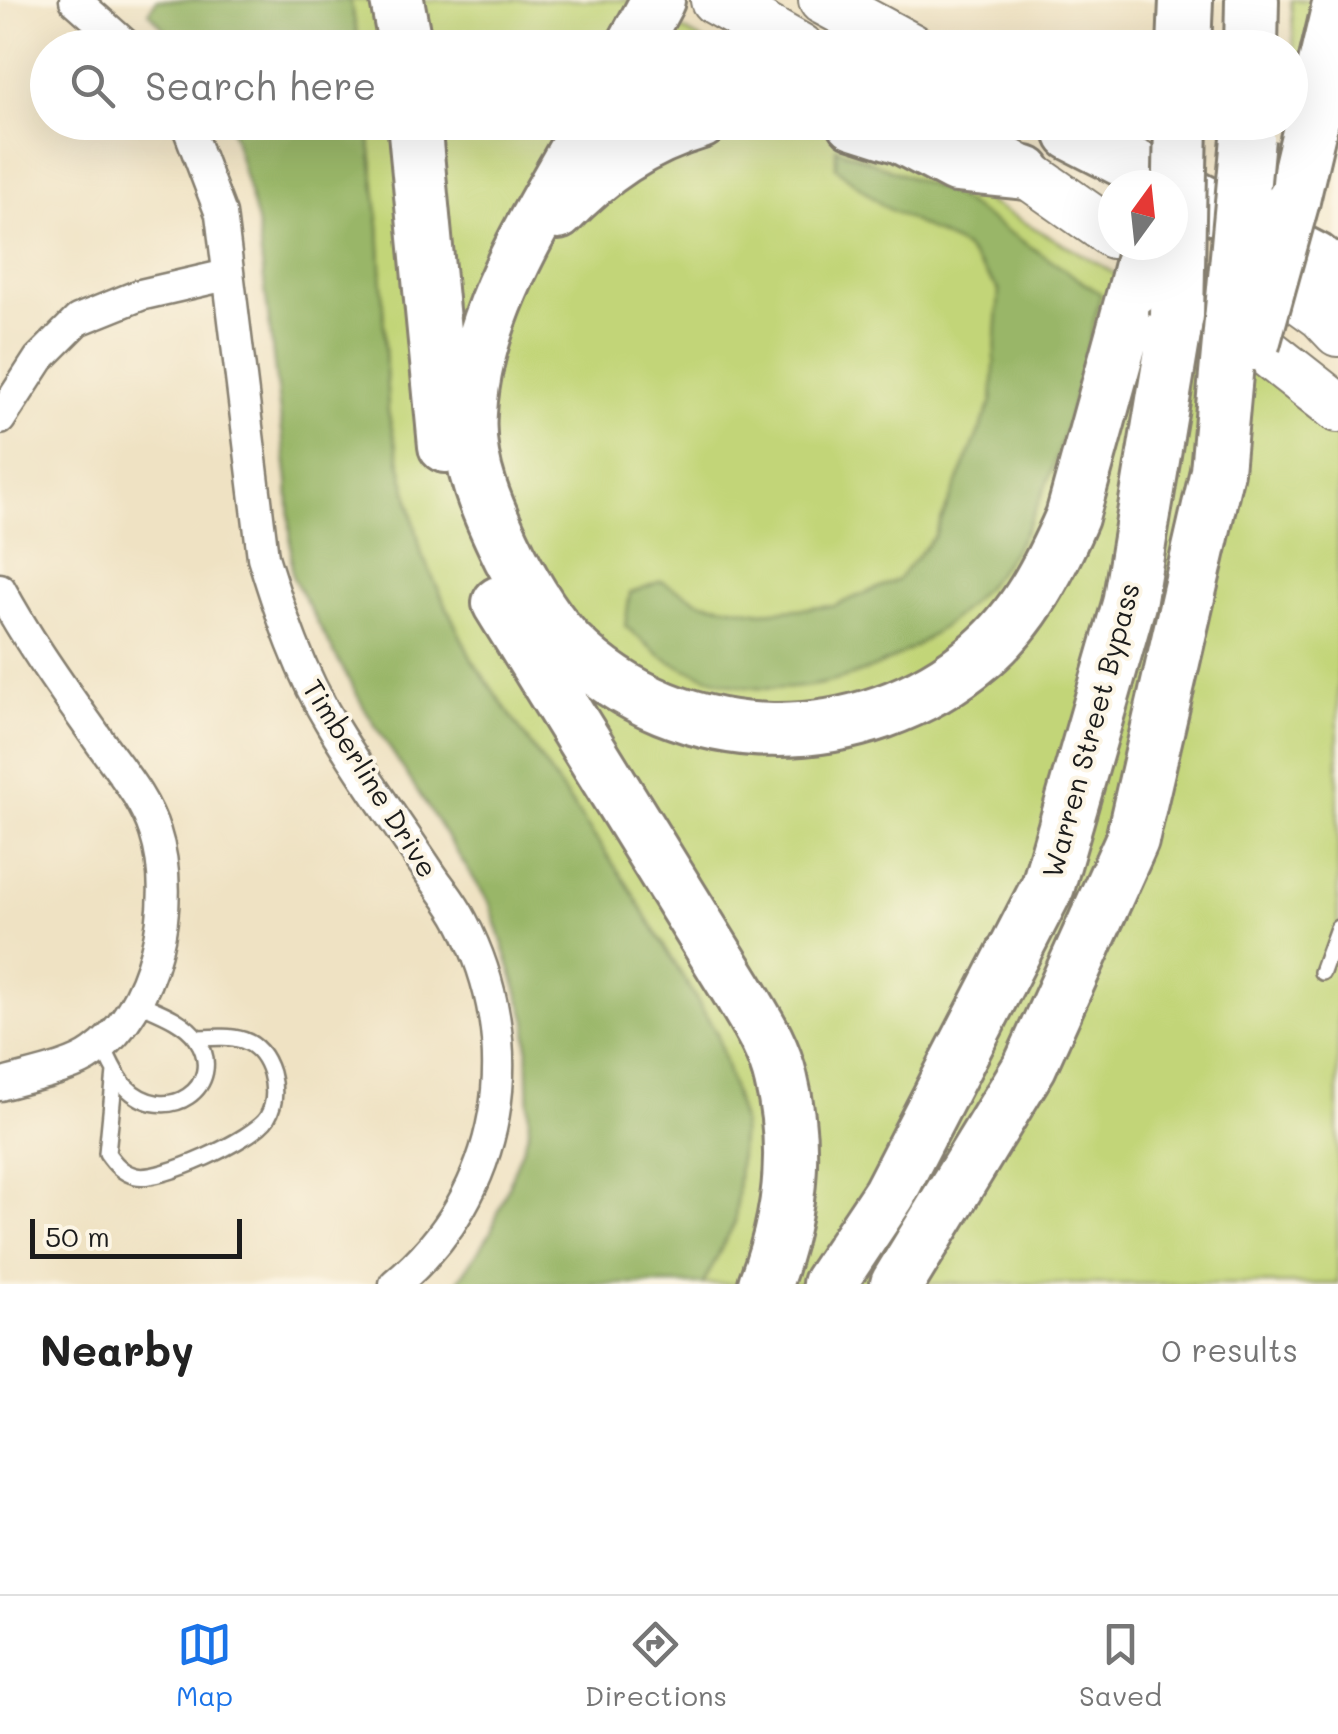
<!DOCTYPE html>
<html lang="en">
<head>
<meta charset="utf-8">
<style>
	:root { --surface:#fff; --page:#f6f6f6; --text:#222; --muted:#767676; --line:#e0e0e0; --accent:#1a73e8 }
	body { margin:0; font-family:Mali,sans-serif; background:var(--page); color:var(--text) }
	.compass { position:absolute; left:1098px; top:170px; width:90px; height:90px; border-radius:50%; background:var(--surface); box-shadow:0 10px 40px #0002; rotate:15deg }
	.scale { position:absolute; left:30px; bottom:25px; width:212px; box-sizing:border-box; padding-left:10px; border:5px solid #1c1c1c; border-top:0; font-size:28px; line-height:35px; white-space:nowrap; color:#1c1c1c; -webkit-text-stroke:8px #fcf5e5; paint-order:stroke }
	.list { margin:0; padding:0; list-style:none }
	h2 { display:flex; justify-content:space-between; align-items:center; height:130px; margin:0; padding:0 40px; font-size:42px }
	h2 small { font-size:32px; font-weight:400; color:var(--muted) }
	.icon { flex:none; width:55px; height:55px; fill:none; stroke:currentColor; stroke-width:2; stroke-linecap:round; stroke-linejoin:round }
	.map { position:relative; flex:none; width:1338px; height:1284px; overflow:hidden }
	.search { position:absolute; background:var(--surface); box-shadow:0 10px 40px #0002; left:30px; right:30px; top:30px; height:110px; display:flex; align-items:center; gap:25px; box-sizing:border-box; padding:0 35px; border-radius:55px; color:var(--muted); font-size:38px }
	.sheet { height:310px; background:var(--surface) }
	nav { display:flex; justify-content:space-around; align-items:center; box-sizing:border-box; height:140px; border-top:2px solid var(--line); background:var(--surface); font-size:28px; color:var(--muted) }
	nav a { display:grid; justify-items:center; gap:5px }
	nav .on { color:var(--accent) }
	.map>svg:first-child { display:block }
</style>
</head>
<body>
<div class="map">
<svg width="1338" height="1284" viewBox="0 0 1338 1284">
	<rect width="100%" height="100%" fill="#fcf5e5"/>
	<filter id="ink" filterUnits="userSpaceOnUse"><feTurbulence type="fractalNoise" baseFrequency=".01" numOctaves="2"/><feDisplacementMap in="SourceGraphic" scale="20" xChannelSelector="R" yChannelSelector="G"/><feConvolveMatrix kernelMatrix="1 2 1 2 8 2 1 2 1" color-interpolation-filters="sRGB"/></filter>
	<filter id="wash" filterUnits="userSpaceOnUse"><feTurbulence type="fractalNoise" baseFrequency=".0048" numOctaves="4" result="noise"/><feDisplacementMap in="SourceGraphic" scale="40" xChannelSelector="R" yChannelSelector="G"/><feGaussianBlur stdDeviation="2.25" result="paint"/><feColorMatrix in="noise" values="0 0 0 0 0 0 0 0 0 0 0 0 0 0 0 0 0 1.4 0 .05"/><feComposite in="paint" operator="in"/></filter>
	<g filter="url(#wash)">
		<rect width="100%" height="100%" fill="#efe2c3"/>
		<path fill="#c2d578" stroke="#6f784a" stroke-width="2.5" d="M350 0H629L714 47H360Z
			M1291 0H1326L1308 64H1295Z
			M368 123H847L1106 268 1303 401 1338 438V1284H703L735 1222 742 1123 717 1034 627 884 472 660 422 555 388 412 379 225Z"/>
		<path fill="#99b668" stroke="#5a6942" stroke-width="2.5" d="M156 0H350L360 47H180L149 12Z
			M230 123H368L379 225 388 412 422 555 472 660 627 884 717 1034 742 1122 735 1222 703 1284H456L490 1234 529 1131 527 1021 490 904 366 711 292 576 288 481 257 222Z
			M836 148 952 194 1101 294C1082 370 1065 449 1031 520 981 622 862 702 746 687 724 684 693 673 673 663 656 655 640 638 625 626L630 593 661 581 701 602 762 612 834 606 897 580 934 537 992 401 999 290 965 248 883 206 836 168Z"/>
	</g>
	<g filter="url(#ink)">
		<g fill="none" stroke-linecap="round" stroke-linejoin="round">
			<g stroke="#867f70" stroke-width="20">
				<path id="lane" d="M1322 972 1338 928
					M102 1045C109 1059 115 1075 125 1086 166 1129 228 1086 197 1039 184 1020 157 1011 137 1002
					M115 1072 107 1153C114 1163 122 1173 136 1176 160 1182 254 1139 267 1118 275 1105 275 1088 271 1073 259 1034 233 1036 197 1038"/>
			</g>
			<g stroke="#867f70" stroke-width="35">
				<path id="street" d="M75 0 129 48
					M186 122 221 214 263 557C281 615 300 673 332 725 362 775 396 822 428 870 439 887 453 903 462 921 527 1045 504 1194 395 1284
					M0 419 39 359 78 320 140 295 227 275
					M0 589C29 643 65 692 100 742 119 769 145 799 155 832 178 902 155 1009 93 1053 72 1069 26 1077 0 1085"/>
			</g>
			<g stroke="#867f70" stroke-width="52">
				<path id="primary" d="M715 0 800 48
					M823 0 912 48
					M937 122 1026 173 1113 234
					M1243 258 1322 315 1338 332
					M1226 320 1338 408"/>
			</g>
			<g stroke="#867f70" stroke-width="58">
				<path id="highway" d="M397 0 406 48
					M632 48 658 0
					M1184 48 1186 0
					M1251 48 1252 0
					M414 122 445 446
					M591 122C541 214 476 306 470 413 466 464 488 512 510 557 526 588 544 619 569 645 681 757 863 756 981 655 1024 619 1050 567 1072 517L1135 288
					M854 122 901 137 956 166 1026 173
					M1072 134 1172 185
					M1173 186 1315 259 1338 277
					M1293 200 1338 9
					M558 213C599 170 643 139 701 122
					M499 603 741 995C757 1022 774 1048 781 1079 798 1148 790 1218 765 1284
					M829 1284 889 1194 1048 886 1129 604 1177 316
					M897 1284 1030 1066 1132 840 1217 471"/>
			</g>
			<use href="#lane" stroke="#fff" stroke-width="15"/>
			<use href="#street" stroke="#fff" stroke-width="30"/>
			<use href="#primary" stroke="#fff" stroke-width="48"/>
			<use href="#highway" stroke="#fff" stroke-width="52"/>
			<g stroke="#867f70" stroke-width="58" stroke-linecap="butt">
				<path id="highway-bridge" d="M1135 288 1146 245
					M1177 316 1181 122
					M1253 344 1293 200
					M1217 471 1248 138"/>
			</g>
			<use href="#highway-bridge" stroke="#fff" stroke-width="52"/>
		</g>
	</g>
	<g text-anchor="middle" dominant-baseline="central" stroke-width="8" stroke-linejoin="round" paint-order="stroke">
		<g font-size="28" fill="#1c1c1c" stroke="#fcf5e5">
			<text transform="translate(1090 730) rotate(-75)">Warren Street Bypass</text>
			<text transform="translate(371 778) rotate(58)">Timberline Drive</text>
		</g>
	</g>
</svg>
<svg class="compass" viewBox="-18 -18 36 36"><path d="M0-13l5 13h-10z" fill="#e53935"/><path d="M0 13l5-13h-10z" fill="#767676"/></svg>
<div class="scale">50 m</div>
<div class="search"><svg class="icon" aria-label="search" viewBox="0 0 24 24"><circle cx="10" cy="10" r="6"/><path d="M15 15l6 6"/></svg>Search here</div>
</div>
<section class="sheet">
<h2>Nearby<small>0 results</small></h2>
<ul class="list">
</ul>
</section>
<nav>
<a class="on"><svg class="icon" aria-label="map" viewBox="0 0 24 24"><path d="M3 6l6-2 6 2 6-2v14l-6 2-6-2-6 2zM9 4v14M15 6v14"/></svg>Map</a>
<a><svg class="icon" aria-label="directions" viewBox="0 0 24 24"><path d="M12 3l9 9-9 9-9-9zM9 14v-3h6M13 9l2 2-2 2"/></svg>Directions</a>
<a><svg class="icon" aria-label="saved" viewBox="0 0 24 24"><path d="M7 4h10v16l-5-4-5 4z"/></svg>Saved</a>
</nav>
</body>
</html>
